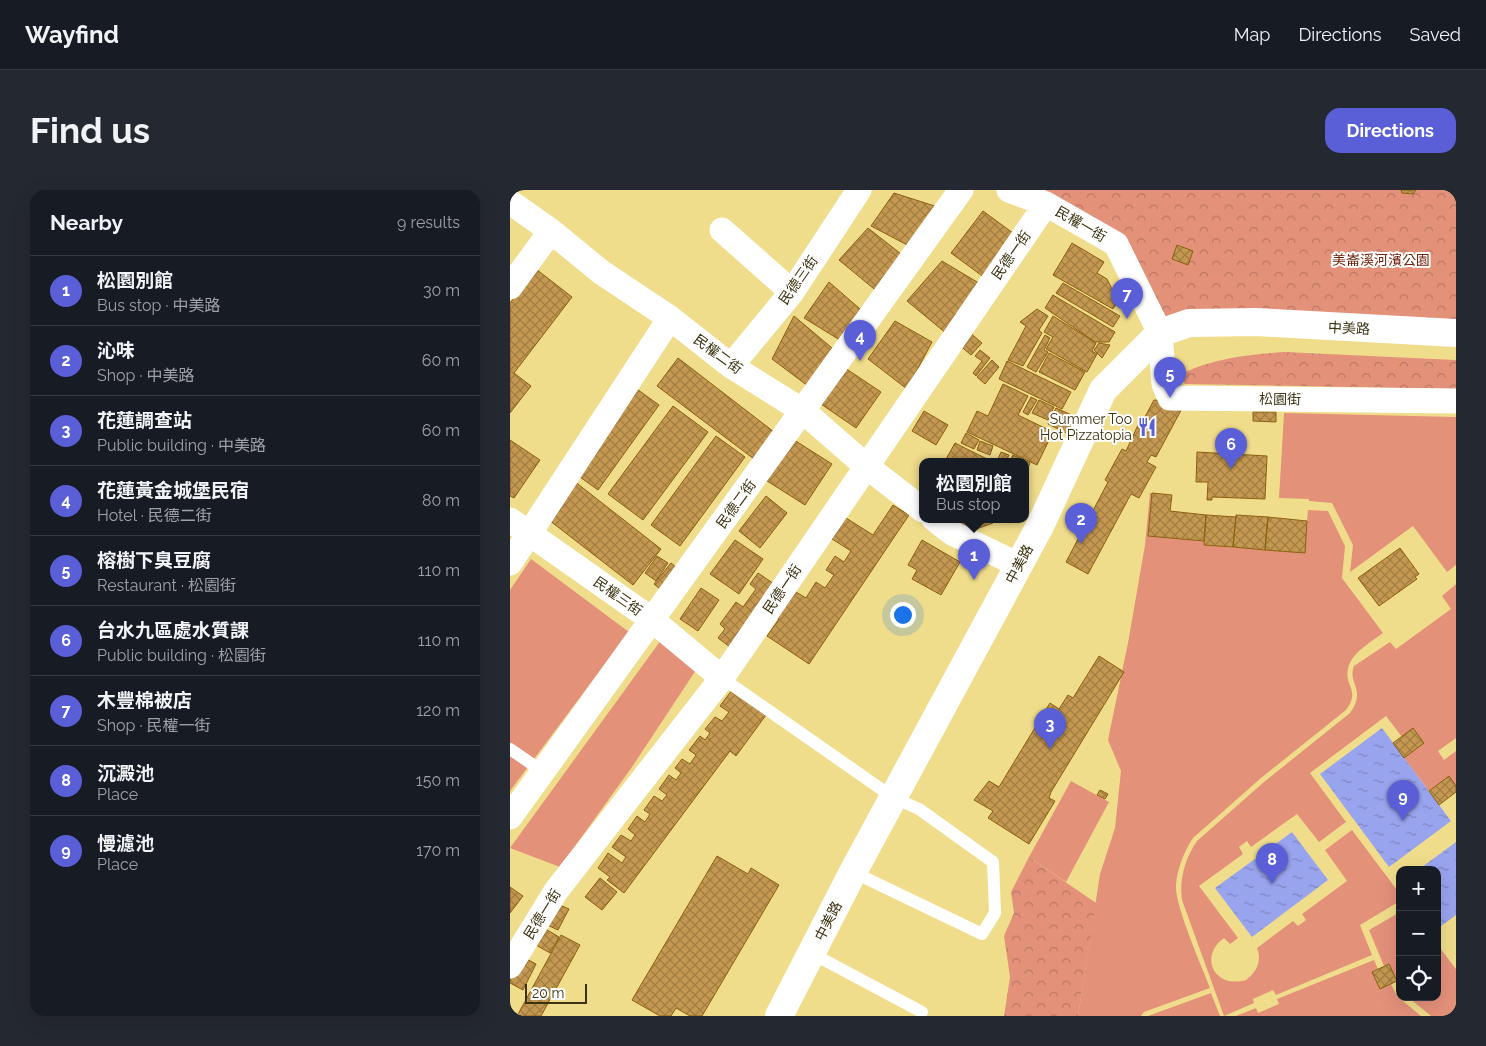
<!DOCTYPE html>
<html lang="en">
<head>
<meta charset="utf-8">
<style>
	:root { --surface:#171b24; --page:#242831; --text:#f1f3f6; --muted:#9ea1a6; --line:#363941; --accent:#5a5fd7 }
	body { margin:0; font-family:Raleway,"Noto Sans TC",sans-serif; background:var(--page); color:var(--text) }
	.controls { position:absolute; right:15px; bottom:15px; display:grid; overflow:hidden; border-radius:10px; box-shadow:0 5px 20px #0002 }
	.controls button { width:45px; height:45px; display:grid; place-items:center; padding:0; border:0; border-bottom:1px solid var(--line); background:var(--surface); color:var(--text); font:25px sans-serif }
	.scale { position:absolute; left:15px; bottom:12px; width:62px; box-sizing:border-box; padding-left:5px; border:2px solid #3b3311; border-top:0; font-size:14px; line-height:18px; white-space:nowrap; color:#3b3311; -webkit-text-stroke:4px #fefefe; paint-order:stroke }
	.you { position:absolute; left:392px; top:424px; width:18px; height:18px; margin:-12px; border:4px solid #fff; border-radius:50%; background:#1a73e8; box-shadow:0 0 0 8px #1a73e833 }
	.badge { display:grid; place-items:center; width:32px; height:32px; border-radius:50%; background:var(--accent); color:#fff; font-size:16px; font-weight:700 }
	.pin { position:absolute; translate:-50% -41px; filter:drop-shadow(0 1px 2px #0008) }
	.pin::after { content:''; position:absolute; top:26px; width:18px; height:15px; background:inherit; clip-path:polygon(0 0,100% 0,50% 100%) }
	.popup { position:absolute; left:409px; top:268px; width:110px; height:65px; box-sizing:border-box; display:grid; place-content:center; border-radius:10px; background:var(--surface); filter:drop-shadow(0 1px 4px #0005); font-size:16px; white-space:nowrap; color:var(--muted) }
	.popup b { font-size:19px; color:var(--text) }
	.popup::after { content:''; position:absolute; left:50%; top:100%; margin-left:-10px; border:10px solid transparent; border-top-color:var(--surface) }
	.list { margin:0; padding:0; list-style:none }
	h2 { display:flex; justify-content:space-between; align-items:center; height:65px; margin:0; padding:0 20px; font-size:21px }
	h2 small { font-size:16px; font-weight:400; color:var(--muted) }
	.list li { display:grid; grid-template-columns:32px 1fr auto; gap:15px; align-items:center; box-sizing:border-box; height:70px; padding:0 20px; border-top:1px solid var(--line) }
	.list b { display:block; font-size:19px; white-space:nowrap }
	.list p { margin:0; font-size:16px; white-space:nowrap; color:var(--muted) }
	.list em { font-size:16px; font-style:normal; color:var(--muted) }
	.icon { flex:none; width:28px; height:28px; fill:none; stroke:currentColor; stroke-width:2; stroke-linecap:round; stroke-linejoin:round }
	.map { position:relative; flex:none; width:946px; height:826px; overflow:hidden; border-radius:15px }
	header { display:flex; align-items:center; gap:30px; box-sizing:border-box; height:70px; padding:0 25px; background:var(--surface); border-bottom:1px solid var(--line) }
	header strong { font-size:24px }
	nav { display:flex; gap:28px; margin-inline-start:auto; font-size:18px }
	.intro { display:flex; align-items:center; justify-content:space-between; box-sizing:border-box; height:120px; padding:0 30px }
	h1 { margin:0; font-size:35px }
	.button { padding:12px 22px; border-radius:15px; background:var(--accent); color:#fff; font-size:18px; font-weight:700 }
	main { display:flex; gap:30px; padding:0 30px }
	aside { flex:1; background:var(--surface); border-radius:15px; box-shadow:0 5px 20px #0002 }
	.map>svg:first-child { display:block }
</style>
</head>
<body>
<header>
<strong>Wayfind</strong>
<nav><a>Map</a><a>Directions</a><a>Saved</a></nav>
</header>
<div class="intro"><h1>Find us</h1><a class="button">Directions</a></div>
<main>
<aside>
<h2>Nearby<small>9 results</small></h2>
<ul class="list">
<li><span class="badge">1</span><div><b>松園別館</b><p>Bus stop · 中美路</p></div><em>30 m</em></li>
<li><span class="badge">2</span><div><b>沁味</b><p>Shop · 中美路</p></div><em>60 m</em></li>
<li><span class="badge">3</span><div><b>花蓮調查站</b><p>Public building · 中美路</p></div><em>60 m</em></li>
<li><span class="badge">4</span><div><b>花蓮黃金城堡民宿</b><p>Hotel · 民德二街</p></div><em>80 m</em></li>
<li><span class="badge">5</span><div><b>榕樹下臭豆腐</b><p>Restaurant · 松園街</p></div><em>110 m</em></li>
<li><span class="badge">6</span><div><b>台水九區處水質課</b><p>Public building · 松園街</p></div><em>110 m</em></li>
<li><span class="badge">7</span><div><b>木豐棉被店</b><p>Shop · 民權一街</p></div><em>120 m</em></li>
<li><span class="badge">8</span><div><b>沉澱池</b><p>Place</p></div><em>150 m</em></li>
<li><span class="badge">9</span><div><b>慢濾池</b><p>Place</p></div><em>170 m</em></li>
</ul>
</aside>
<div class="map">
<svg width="946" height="826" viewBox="0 0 946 826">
	<defs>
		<pattern id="forest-crowns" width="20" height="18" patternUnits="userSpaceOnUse" patternTransform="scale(1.25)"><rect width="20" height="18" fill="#e4917a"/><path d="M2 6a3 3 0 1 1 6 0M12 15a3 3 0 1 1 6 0" fill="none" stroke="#ba7763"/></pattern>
		<pattern id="water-ripples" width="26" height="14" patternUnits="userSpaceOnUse" patternTransform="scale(1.25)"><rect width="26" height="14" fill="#99a4ef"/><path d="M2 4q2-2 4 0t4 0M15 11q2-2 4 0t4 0" fill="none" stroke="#7e86c0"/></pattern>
		<pattern id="building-cross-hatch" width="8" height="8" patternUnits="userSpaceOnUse" patternTransform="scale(1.25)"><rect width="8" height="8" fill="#c59851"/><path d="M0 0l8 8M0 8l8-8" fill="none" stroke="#a17d42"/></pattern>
	</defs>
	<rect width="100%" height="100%" fill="#f0dd8b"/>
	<path fill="#e4917a" d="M774 223 946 227V375L937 382 903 336 840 382 843 355 822 313 799 311V309L769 308Z
		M640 303H642L639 346 694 351V355L794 363 798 320 818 321 835 356 832 388 873 443C861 452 841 463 838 479 834 496 851 500 836 520L751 588 683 648C674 661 667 680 666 695 664 714 692 777 700 798L634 822 631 826H568L590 684 605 638 611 581 598 550 618 453 635 355Z
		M21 369 119 442 0 601V400Z
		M946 394V548L928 561 934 570 946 561V596L939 587 919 601 894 568 914 552 903 539 892 547 876 526 800 583 836 632 809 652 787 624 741 657 737 651 729 657 733 664 689 696 728 748 720 754 714 748C688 767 705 799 736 790 747 782 752 771 747 758L783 731 788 736 796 730 792 724 837 691 815 660 842 640 890 704V711L850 735 862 765 766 805 763 800 743 809 744 813 714 826 672 710C669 690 675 668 687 651L754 592 840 523C857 499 837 494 844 476L880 452 886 459 941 419 932 406Z
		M154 446 190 474 122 577 50 677 0 658Z
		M561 591 599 612 556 692 519 667Z
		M890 722V797L879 774 874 776 859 740Z
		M927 754 946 779V826H921L898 807H927Z
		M864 770 868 779 863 782 870 799 881 794 887 806 911 826H726L746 818 748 823 769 814 767 809Z
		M701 803 710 826H638Z"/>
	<path fill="url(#forest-crowns)" d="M499 0H946V143H650L606 54Z
		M774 162 946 170V199L675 194 670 184C706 168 735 165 774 162Z
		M519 667 586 713 568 826H494L500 787 494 746 504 723 501 702Z"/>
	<path fill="url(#water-ripples)" d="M872 538 941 631 879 677 810 584Z
		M782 642 818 690 742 747 705 698Z
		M946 652V725L927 739V680H908Z"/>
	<path fill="url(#building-cross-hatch)" stroke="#8b600f" d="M891 0H906L903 4 892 3Z
		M384 3 434 19 403 58 361 36Z
		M473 21 507 46 475 88 441 63Z
		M358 38 400 71 369 103 329 70Z
		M562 53 594 72 587 83 597 89 608 111 603 119 543 85Z
		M667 55 683 61 678 75 662 69Z
		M432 71 472 95 437 144 397 111Z
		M26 79 62 107 4 183 21 196 0 223V113Z
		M319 92 357 125 333 152 294 128Z
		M553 93 610 126 603 137 546 103Z
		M543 105 605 142 599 152H585L535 118Z
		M527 119 538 126 529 140 532 143 513 176 498 170 516 136 510 132Z
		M284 126 328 163 302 199 262 169Z
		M543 126 586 153 582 161 587 164 577 182 536 159 543 147 534 142Z
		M385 131 422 152 397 199 358 169Z
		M458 141 472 153 461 165 447 153Z
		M535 145 540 148 534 160 538 162 526 182 517 177Z
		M589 153 600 155 592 168 584 160Z
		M470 160 480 168 466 186 463 183 472 171 465 166Z
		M539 163 575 182 565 200 529 182Z
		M168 168 268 245 248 272 147 196Z
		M482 170 489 177 475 194 467 187Z
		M497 171 561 202 552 219 489 189Z
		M332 176 371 202 346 238 308 212Z
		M493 194 518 206 508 225 543 242 527 275 457 242 467 221 478 226Z
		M124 197 149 215 88 300 63 282Z
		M521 207 527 210 518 225 513 222Z
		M529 210 544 217 538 230 522 223Z
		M644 210 675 213 646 267 641 265 637 272 646 277 629 308 621 304 578 384 556 372 598 292 595 290 612 259 616 261 628 235 630 236Z
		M163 216 198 242 133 330 98 304Z
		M546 218 566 227 558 244 538 234Z
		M414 221 438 235 426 255 402 241Z
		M743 222H766V232L743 231Z
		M456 243 469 250 464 259 451 253Z
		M206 246 235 267 170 356 141 335Z
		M281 248 322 274 295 315 254 289Z
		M0 250 30 270 4 308 0 306Z
		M470 251 483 256 480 265 467 260Z
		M445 253 481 271H435Z
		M491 262 499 265 496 271 488 269Z
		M687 262 757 266 755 309 702 307V310H697L698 292H686Z
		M503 265 520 273 516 283 515 271H500Z
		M64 291 151 359 123 395 35 327Z
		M642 303 662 305 660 321 696 325 694 351 638 346Z
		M256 306 277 323 250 358 229 341Z
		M383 315 399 325 299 474 257 446 269 429 263 425 281 399 296 408 306 392 315 398 324 385 316 380 325 366 334 372 341 361 322 349 336 328 363 345Z
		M696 325 726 327 723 357 694 355Z
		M726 325 758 327 755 360 723 357Z
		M758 327 797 331 795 363 755 360Z
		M441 329H477L483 333 461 341Z
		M491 329H502L500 333Z
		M225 350 253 369 229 404 200 384Z
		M412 350 450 372 431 405 402 389 407 380 398 375Z
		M890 358 909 384 905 387 907 389 869 416 848 388Z
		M147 366 158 373 146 391 135 383Z
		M161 373 173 383 156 404 144 394Z
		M248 383 270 398 224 460 208 448 215 439 210 434 226 412 233 417 246 399 240 394Z
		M191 398 209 410 188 441 170 429Z
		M589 466 614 482 541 602 539 608 545 611 519 654 478 628 483 621 464 610 479 591 489 597 540 513 549 519 558 505 563 508Z
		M222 500 256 525 226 566 220 561 114 703 97 690 100 687 88 678 98 663 112 673 116 667 102 657 111 645 121 651 125 645 118 639 127 626 135 632 140 624 134 620 144 606 152 611 157 605 149 599 159 585 166 590 171 583 165 578 172 569 180 574 186 565 179 560 190 546 195 550 200 543 195 539 205 527 212 531 219 522 210 516Z
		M903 538 914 553 894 568 883 553Z
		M939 586 946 596V602L929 615 919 601Z
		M590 600 598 604 595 609 587 605Z
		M207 666 238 684 241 678 269 695 192 826H180L166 818 161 826H150L122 810Z
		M90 688 107 702 92 720 75 707Z
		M0 697 13 706 0 723Z
		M43 712 59 719 48 740 33 733Z
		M29 735 49 747 40 763 19 751Z
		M51 745 70 755 31 826H7Z
		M11 766 26 774 13 800 0 793V787Z
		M879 774 887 791 870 799 862 782Z"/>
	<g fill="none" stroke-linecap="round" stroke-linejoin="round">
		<path stroke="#fff" stroke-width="12" d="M212 488 384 608 409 619 483 672 485 723 472 744 343 682
			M0 559 32 581
			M301 763 412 822"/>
		<path stroke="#fff" stroke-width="25" d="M499 0 536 14 606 54 650 143 654 194 660 208 946 211
			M0 12 41 41 91 82 160 128 221 176 293 221 356 276 413 320
			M212 40 282 102
			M0 97 41 41
			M221 176 282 102 349 0
			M424 329 442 343 509 375
			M0 330 141 429 212 488
			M0 373 160 128
			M0 627 451 0
			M0 776 46 701 212 488 536 14"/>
		<path stroke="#fff" stroke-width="28" d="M269 826 343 682 530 336 593 200 650 143 679 133 746 132 946 143"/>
	</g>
	<defs>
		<g id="restaurant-bare" transform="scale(1.5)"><path d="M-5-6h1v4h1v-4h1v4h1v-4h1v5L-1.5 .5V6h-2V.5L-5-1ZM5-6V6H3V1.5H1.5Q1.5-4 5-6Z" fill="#5a5fd7" stroke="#fefefe" stroke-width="2.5" paint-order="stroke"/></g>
	</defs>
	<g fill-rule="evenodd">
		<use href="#restaurant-bare" x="637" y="237"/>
	</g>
	<g text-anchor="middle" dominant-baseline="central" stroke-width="4" stroke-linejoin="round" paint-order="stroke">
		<g font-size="14" fill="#3b3311" stroke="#fefefe">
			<text transform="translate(571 34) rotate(30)">民權一街</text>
			<text transform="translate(501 65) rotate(-55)">民德一街</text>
			<text transform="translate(288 90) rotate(-55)">民德三街</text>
			<text transform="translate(839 138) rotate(3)">中美路</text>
			<text transform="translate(208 164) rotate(36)">民權二街</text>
			<text transform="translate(770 209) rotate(1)">松園街</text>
			<text transform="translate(226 314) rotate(-54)">民德二街</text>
			<text transform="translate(509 374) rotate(-62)">中美路</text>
			<text transform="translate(272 399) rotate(-56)">民德一街</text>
			<text transform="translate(108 406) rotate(35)">民權三街</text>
			<text transform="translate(32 724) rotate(-58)">民德一街</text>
			<text transform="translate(318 731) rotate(-63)">中美路</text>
		</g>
		<g font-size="14" fill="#6e230b" stroke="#fefefe">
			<text x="871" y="70">美崙溪河濱公園</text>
		</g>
		<g font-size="14" fill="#3b3311" stroke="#fefefe" text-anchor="end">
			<text x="622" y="229">Summer Too<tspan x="622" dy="16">Hot Pizzatopia</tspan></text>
		</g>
	</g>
</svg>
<div class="controls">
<button>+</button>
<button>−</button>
<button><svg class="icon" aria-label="locate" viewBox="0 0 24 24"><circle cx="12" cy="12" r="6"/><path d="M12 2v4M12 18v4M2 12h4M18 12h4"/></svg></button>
</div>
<div class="scale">20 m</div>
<div class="you"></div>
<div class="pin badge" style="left:464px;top:390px">1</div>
<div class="popup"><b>松園別館</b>Bus stop</div>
<div class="pin badge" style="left:571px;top:354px">2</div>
<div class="pin badge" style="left:540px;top:559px">3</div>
<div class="pin badge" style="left:350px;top:171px">4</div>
<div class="pin badge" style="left:660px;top:208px">5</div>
<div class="pin badge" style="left:721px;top:279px">6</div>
<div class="pin badge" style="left:617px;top:129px">7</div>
<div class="pin badge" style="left:762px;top:694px">8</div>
<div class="pin badge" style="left:893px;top:631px">9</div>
</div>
</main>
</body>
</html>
